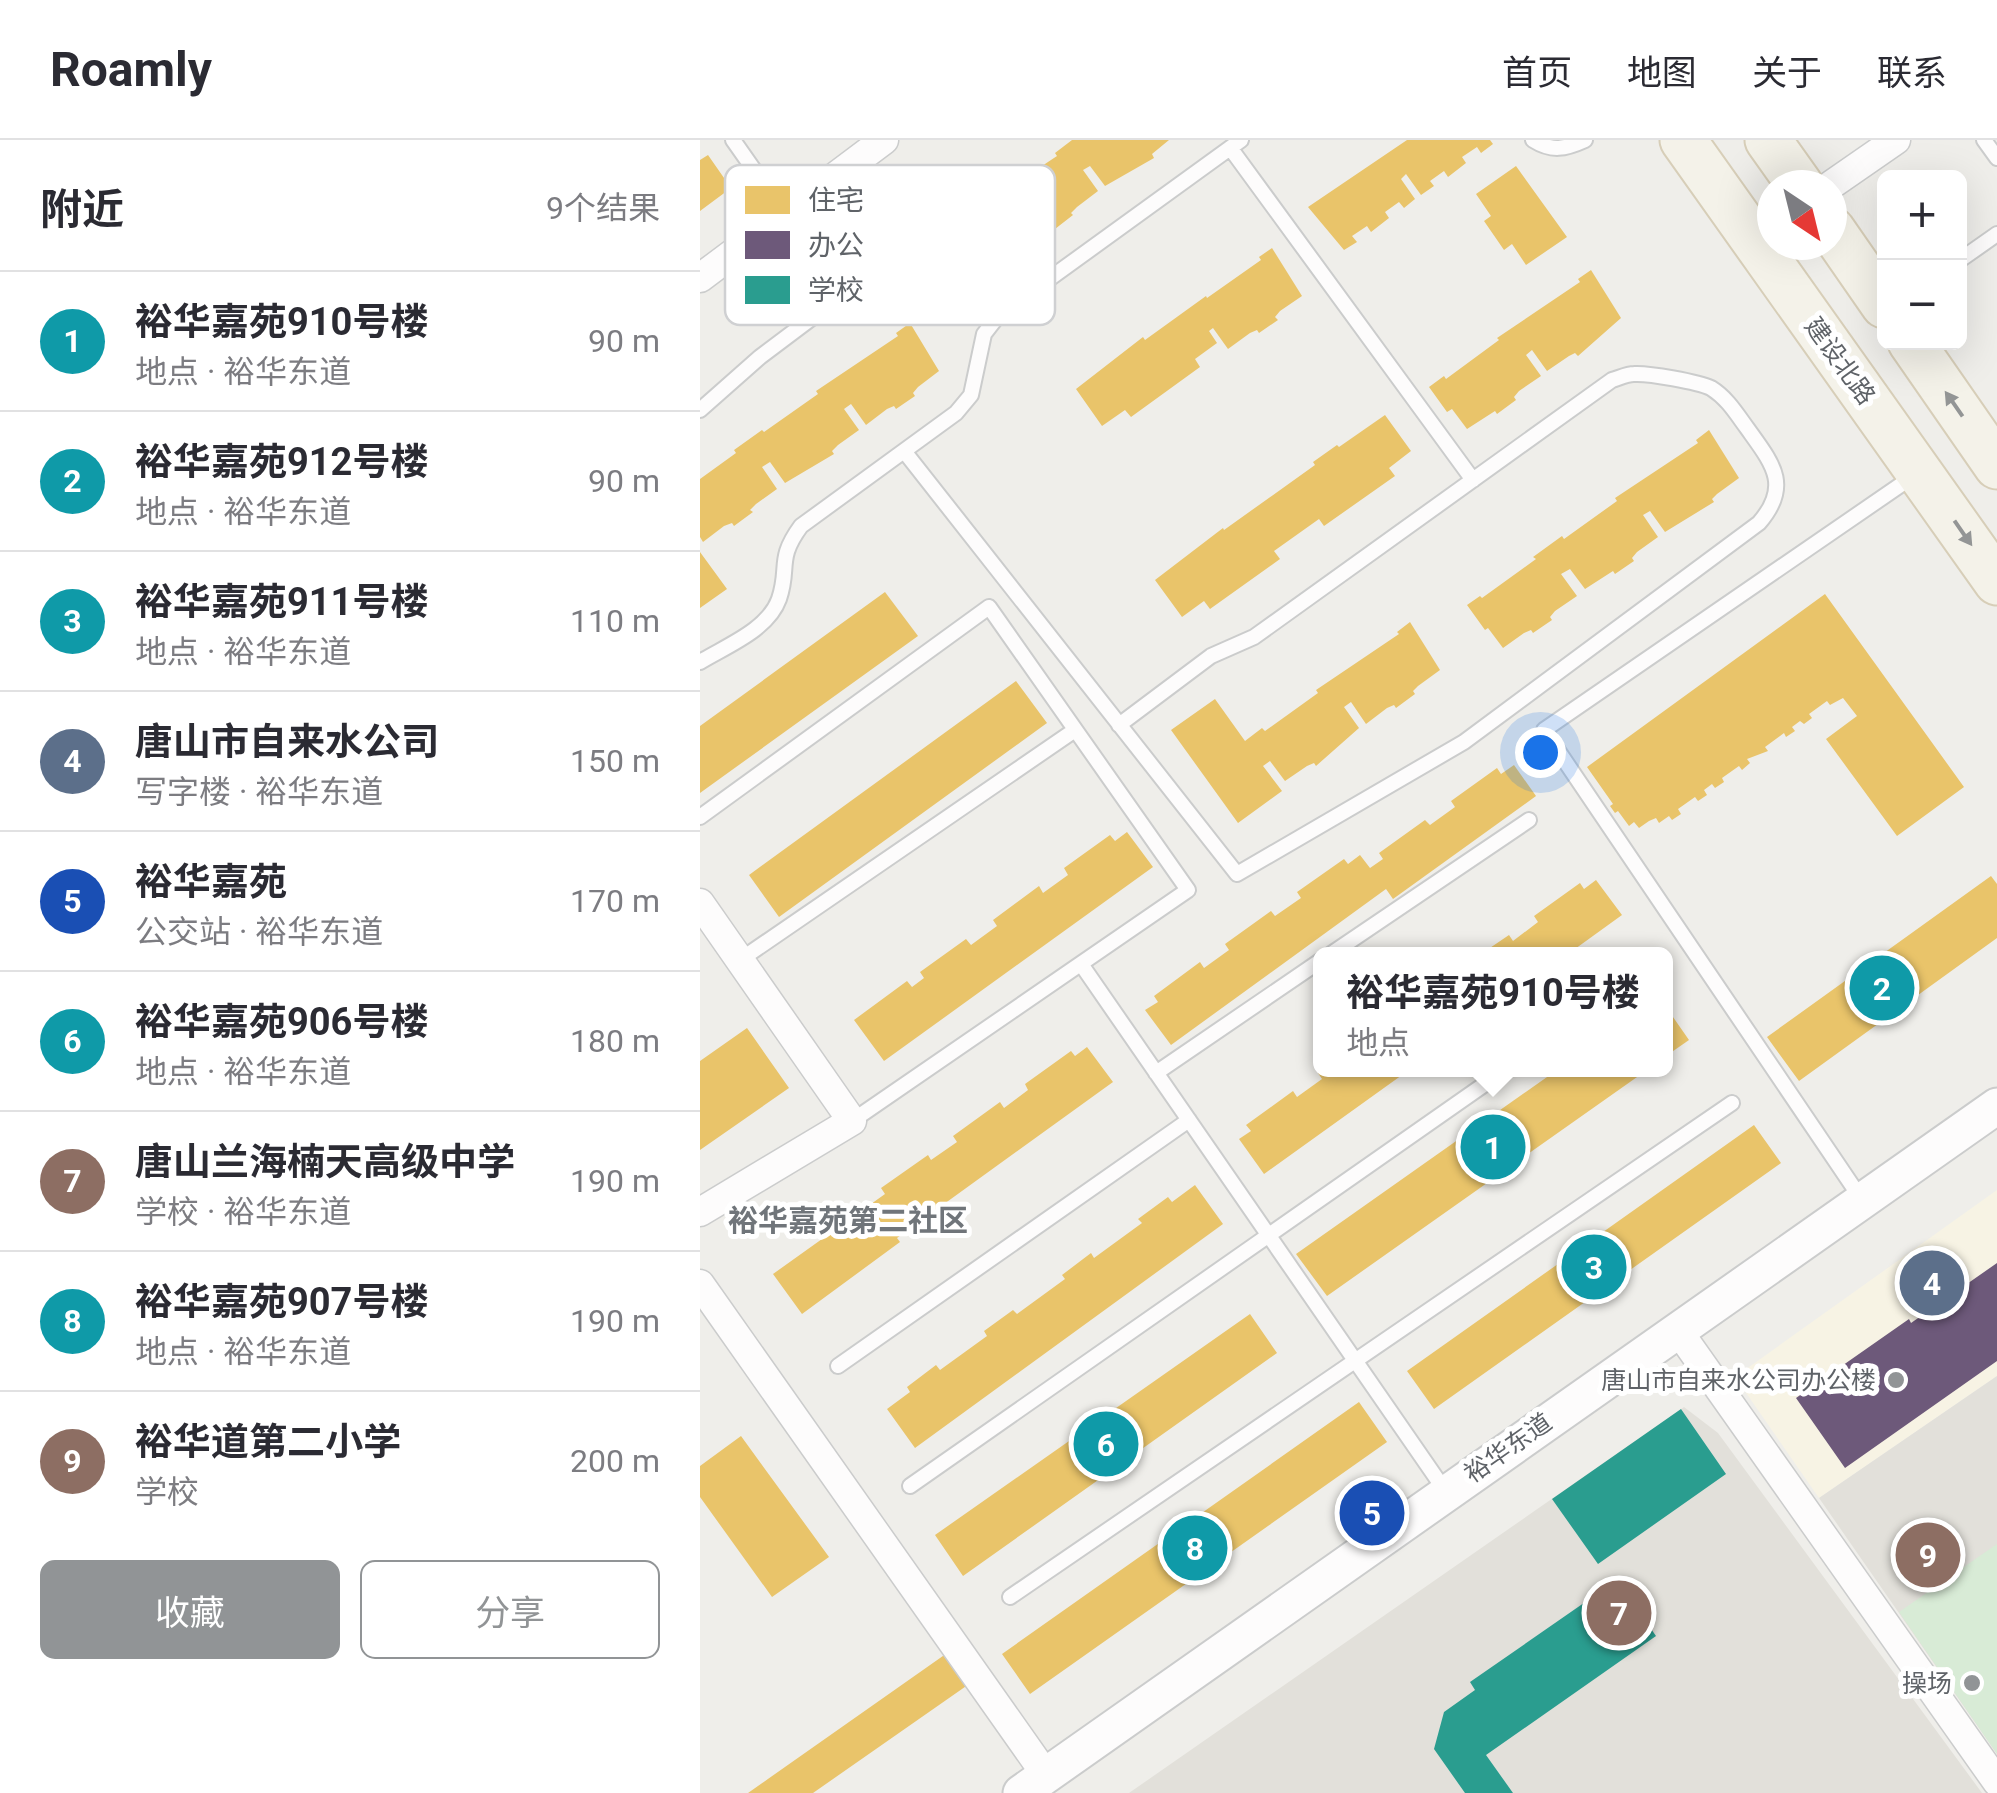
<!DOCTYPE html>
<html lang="zh">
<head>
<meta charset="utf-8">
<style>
	:root { --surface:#fff; --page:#f7f7f7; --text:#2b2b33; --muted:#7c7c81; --line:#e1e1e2; --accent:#919496 }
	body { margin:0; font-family:Roboto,"Noto Sans SC",sans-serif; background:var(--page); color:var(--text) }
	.controls { position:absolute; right:30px; top:30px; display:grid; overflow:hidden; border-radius:15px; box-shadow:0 10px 40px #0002 }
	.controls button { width:90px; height:90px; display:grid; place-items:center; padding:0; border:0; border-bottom:2px solid var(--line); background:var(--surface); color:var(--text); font:50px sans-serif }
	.compass { position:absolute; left:1057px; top:30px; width:90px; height:90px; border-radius:50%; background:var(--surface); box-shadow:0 10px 40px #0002; rotate:145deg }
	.you { position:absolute; left:840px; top:612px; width:35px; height:35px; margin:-25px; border:8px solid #fff; border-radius:50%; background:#1a73e8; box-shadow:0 0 0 15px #1a73e833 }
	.badge { display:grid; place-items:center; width:65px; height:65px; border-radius:50%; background:var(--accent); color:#fff; font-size:32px; font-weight:700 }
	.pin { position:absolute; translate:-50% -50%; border:5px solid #fff; box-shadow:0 2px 10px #0006 }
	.popup { position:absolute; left:613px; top:807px; width:360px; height:130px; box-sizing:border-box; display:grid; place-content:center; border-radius:15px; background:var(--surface); filter:drop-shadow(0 2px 8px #0005); font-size:32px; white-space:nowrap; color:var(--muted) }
	.popup b { font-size:38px; color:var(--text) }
	.popup::after { content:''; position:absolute; left:50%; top:100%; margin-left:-20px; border:20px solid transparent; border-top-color:var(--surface) }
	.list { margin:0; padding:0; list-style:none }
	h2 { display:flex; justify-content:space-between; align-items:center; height:130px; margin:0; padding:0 40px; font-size:42px }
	h2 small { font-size:32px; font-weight:400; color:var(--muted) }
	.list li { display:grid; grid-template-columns:65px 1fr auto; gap:30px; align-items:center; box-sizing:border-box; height:140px; padding:0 40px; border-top:2px solid var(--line) }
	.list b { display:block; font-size:38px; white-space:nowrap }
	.list p { margin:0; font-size:32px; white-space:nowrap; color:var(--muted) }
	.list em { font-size:32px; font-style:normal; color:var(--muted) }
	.actions { display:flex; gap:20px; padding:30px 40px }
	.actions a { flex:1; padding:22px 0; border:2px solid var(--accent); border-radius:15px; text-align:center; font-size:35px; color:var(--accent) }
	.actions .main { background:var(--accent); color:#fff }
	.map { position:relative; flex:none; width:1297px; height:1653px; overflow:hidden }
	header { display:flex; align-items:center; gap:60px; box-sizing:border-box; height:140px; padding:0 50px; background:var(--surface); border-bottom:2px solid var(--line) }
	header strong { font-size:48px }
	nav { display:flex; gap:55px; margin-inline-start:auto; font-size:35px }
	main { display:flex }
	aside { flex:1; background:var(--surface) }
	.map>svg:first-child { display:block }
</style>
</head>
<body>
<header>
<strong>Roamly</strong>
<nav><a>首页</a><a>地图</a><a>关于</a><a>联系</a></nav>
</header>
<main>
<aside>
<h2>附近<small>9个结果</small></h2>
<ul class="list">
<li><span class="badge" style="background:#0f9aa8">1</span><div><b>裕华嘉苑910号楼</b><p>地点 · 裕华东道</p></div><em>90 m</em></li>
<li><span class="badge" style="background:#0f9aa8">2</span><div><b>裕华嘉苑912号楼</b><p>地点 · 裕华东道</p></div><em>90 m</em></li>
<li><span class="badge" style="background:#0f9aa8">3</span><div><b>裕华嘉苑911号楼</b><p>地点 · 裕华东道</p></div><em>110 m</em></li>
<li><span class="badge" style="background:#5c6f8a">4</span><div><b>唐山市自来水公司</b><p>写字楼 · 裕华东道</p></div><em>150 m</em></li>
<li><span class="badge" style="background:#1a4fb4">5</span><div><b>裕华嘉苑</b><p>公交站 · 裕华东道</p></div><em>170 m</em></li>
<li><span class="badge" style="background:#0f9aa8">6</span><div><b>裕华嘉苑906号楼</b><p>地点 · 裕华东道</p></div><em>180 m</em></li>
<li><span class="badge" style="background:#8d6e63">7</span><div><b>唐山兰海楠天高级中学</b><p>学校 · 裕华东道</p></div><em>190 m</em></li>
<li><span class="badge" style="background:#0f9aa8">8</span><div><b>裕华嘉苑907号楼</b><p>地点 · 裕华东道</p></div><em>190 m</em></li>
<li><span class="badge" style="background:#8d6e63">9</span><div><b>裕华道第二小学</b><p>学校</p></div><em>200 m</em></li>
</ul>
<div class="actions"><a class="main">收藏</a><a>分享</a></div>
</aside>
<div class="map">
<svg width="1297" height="1653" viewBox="0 0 1297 1653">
	<rect width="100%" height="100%" fill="#efeeea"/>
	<path fill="#f7f3e4" d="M1297 1050V1236L1119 1358 1035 1237Z"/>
	<path fill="#e2e0da" d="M1297 1236V1614L1119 1358Z
		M984 1267 1018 1293 1282 1653H429Z"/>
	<path fill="#d8ebd6" d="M1297 1404V1614L1199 1472Z"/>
	<path fill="#e9c46a" d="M372 0H469L452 14 454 18 405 46 390 26 383 30 398 51 377 67 371 73 373 75 355 89 352 86 345 89 324 104 309 84 301 89 316 110 295 126 290 132 292 134 273 148 271 145 263 148 242 163 206 120 220 110 222 113 275 74 273 72 357 16 355 13Z
		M707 0H790L793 4 781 13 777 7 762 17 766 23 748 37 744 31 730 41 734 46 721 55 706 34 701 39 715 59 704 68 699 62 685 72 689 78 671 92 667 86 652 96 657 102 644 110 608 67Z
		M8 15 31 48 0 71V20Z
		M816 26 867 97 826 125 812 104 804 110 784 81 791 76 776 54Z
		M572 108 602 156 580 171 575 177 578 180 559 193 557 190 550 193 528 209 513 188 509 191 517 203 495 219 500 227 431 277 425 270 402 286 376 249 443 197 445 200 506 156 507 158 561 120 559 117Z
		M891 130 921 178 878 216 875 213 869 216 847 231 832 210 826 215 841 236 819 251 814 257 816 260 797 274 795 271 767 289 752 269 747 272 729 247 744 236 746 239 799 200 797 198 880 142 878 139Z
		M210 183 239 231 218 247 213 253 215 256 196 269 194 266 187 269 166 285 151 264 144 269 159 290 138 305 132 311 134 314 85 343 70 322 62 327 77 349 56 364 50 370 53 372 34 386 32 383 24 386 3 402 0 397V339L36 313 34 310 62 290 64 292 118 254 116 251 198 196 196 193Z
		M685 275 711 311 689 328 695 336 624 386 619 379 574 411 580 419 510 469 504 461 482 477 455 440 523 388 524 390 615 325 613 322 637 305 639 307Z
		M1009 290 1039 338 1017 354 1012 359 1014 362 965 392 950 371 943 375 958 397 937 412 932 418 934 421 915 434 913 431 885 449 870 429 861 434 877 456 855 471 850 477 852 480 833 493 831 490 824 493 803 508 788 488 785 490 767 465 780 456 782 458 836 419 833 417 862 396 864 399 917 361 915 358 998 303 996 300Z
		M0 412 27 449 0 468Z
		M185 452 218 496 0 653V586Z
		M1125 454 1264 647 1197 696 1126 599 1157 576 1143 558 1130 565 1127 561 1109 574 1112 578 1104 584 1100 581 1092 587 1095 591 1086 597 1084 593 1065 607 1068 611 1047 619 1050 623 1042 630 1039 626 1022 638 1024 642 1015 648 1012 644 1004 650 1007 655 998 661 995 657 978 669 981 674 972 680 969 676 959 683 956 678 949 681 939 688 934 682 929 686 918 671 915 673 910 666 913 664 887 627Z
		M710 482 740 530 718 546 713 551 715 554 696 568 694 565 687 568 666 584 651 562 644 567 659 588 616 626 614 623 607 626 585 641 570 621 563 626 582 651 538 683 471 590 515 559 545 601 562 588 565 591 618 553 616 550 699 494 697 492Z
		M316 541 347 583 79 777 49 735Z
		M814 625 836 656 693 759 686 749 471 905 445 870 458 862 454 856 500 822 504 828 529 810 525 804 571 771 575 776 601 758 597 752 644 719 648 724 660 715 670 728 683 719 679 713 725 680 730 685 755 667 751 661 797 628 801 634Z
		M427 692 453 727 184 921 154 880 207 841 212 847 224 838 220 832 266 799 271 805 297 786 293 780 339 746 343 753 368 735 364 728 410 695 415 701Z
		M1291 736 1297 744V798L1099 941 1067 897Z
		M896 740 922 775 868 814H781L809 795 813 801 838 782 834 776 880 743 884 749Z
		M966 867 989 900 966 916Z
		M47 888 89 948 0 1010V921Z
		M387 907 413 942 197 1098 200 1102 102 1174 73 1134 185 1054 181 1048 228 1015 231 1020 257 1002 253 996 300 962 304 968 328 950 325 944 371 911 375 916Z
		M623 930H709L564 1034 539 999 551 991 546 985 593 951 597 957 622 939 618 933Z
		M857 930H947L627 1156 596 1114Z
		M1054 985 1081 1023 734 1269 707 1231Z
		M495 1045 523 1084 215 1308 187 1269 210 1252 207 1247 236 1225 240 1230 287 1196 284 1191 313 1170 317 1174 365 1139 362 1135 391 1113 394 1118 442 1083 438 1079 468 1057 472 1062Z
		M550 1174 577 1213 263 1436 235 1395Z
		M659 1262 687 1302 330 1554 302 1514Z
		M41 1296 129 1417 72 1457 0 1357V1326Z
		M250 1511 272 1542 113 1653H48Z"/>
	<path fill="#6d597a" d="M1297 1123V1221L1145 1328 1096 1258 1209 1179 1211 1183Z"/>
	<path fill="#2a9d8f" d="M981 1269 1026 1334 898 1424 852 1359Z
		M917 1440 956 1496 786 1615 813 1653H765L734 1609 744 1572 775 1550 770 1542Z"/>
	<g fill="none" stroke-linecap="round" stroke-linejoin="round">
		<g stroke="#cbcccc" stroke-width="18">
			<path id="service" d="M33 0 85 74
				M833 0C852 12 865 9 885 0
				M1284 0 1297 18
				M531 9 773 340
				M1260 120 1297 94
				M0 270 60 217 181 126
				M204 311 537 734 764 602 1059 383C1092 345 1072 323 1047 288 1036 273 1027 258 1011 248 998 242 949 233 934 234 927 234 919 238 912 240L554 497 511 516 419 585
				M0 522C26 506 68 490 79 459 90 427 76 420 101 386L256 273 271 255 284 194 298 176 541 0
				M0 677 289 467 488 750 152 981
				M631 814 829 680
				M40 820 375 590
				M381 824 746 1352
				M456 933 620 821
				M1162 1060 844 590 1215 335
				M138 1226 489 980
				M210 1346 805 930
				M310 1457 1032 963"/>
		</g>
		<g stroke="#cbcccc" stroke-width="31">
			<path id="minor" d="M1131 45 1196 0
				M0 138 184 0
				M0 763 152 981 0 1072
				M0 1144 346 1635
				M977 1189 1297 1642"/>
		</g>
		<g stroke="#cbcccc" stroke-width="39">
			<path id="tertiary" d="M321 1653 1297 966"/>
		</g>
		<g stroke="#d7ceb8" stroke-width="49">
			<path id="primary" d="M983 0 1297 442
				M1068 0 1100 45
				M1132 90 1184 165
				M1211 202 1297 326"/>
		</g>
		<use href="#service" stroke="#fdfcfc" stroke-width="14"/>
		<use href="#minor" stroke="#fdfcfc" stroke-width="28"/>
		<use href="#tertiary" stroke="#fdfcfc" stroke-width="35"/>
		<use href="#primary" stroke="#f4f2e9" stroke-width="45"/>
	</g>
	<defs><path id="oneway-solid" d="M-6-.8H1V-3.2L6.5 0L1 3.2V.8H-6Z" transform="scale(2.5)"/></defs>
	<g fill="#939595">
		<use href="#oneway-solid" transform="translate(1254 264) rotate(-125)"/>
		<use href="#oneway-solid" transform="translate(1263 393) rotate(55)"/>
	</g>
	<g fill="#919496" stroke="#fff" stroke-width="4">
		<circle cx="1196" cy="1240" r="10"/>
		<circle cx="1272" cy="1543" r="10"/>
	</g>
	<g text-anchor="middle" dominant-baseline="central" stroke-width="10" stroke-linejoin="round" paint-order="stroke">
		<g font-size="25" fill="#5f6368" stroke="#fff">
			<text transform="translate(1140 221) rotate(54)">建设北路</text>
			<text transform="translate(808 1308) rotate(-35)">裕华东道</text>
		</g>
		<g font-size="25" fill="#5f6368" stroke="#fff" text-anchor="end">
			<text x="1176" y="1240">唐山市自来水公司办公楼</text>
			<text x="1252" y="1543">操场</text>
		</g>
		<g font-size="30" font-weight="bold" fill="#70757a" stroke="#fff">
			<text x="148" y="1080">裕华嘉苑第二社区</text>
		</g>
	</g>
	<rect x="25" y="25" width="330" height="160" rx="15" fill="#fff" stroke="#cfd0d2" stroke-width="2.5"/>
	<rect x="45" y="46" width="45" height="28" fill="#e9c46a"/>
	<rect x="45" y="91" width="45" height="28" fill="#6d597a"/>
	<rect x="45" y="136" width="45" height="28" fill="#2a9d8f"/>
	<g font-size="28" fill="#5f6368">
		<text x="108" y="70">住宅</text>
		<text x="108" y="115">办公</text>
		<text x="108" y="160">学校</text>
	</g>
</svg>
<div class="controls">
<button>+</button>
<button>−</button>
</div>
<svg class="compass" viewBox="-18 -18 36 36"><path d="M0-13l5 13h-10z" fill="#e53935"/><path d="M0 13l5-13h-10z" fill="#7c7c81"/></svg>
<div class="you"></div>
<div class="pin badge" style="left:793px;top:1007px;background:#0f9aa8">1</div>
<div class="popup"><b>裕华嘉苑910号楼</b>地点</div>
<div class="pin badge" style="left:1182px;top:848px;background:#0f9aa8">2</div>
<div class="pin badge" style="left:894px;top:1127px;background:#0f9aa8">3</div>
<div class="pin badge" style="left:1232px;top:1143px;background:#5c6f8a">4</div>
<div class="pin badge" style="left:672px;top:1373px;background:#1a4fb4">5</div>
<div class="pin badge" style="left:406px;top:1304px;background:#0f9aa8">6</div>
<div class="pin badge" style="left:919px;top:1473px;background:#8d6e63">7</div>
<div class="pin badge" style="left:495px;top:1408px;background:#0f9aa8">8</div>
<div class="pin badge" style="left:1228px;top:1415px;background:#8d6e63">9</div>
</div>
</main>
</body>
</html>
